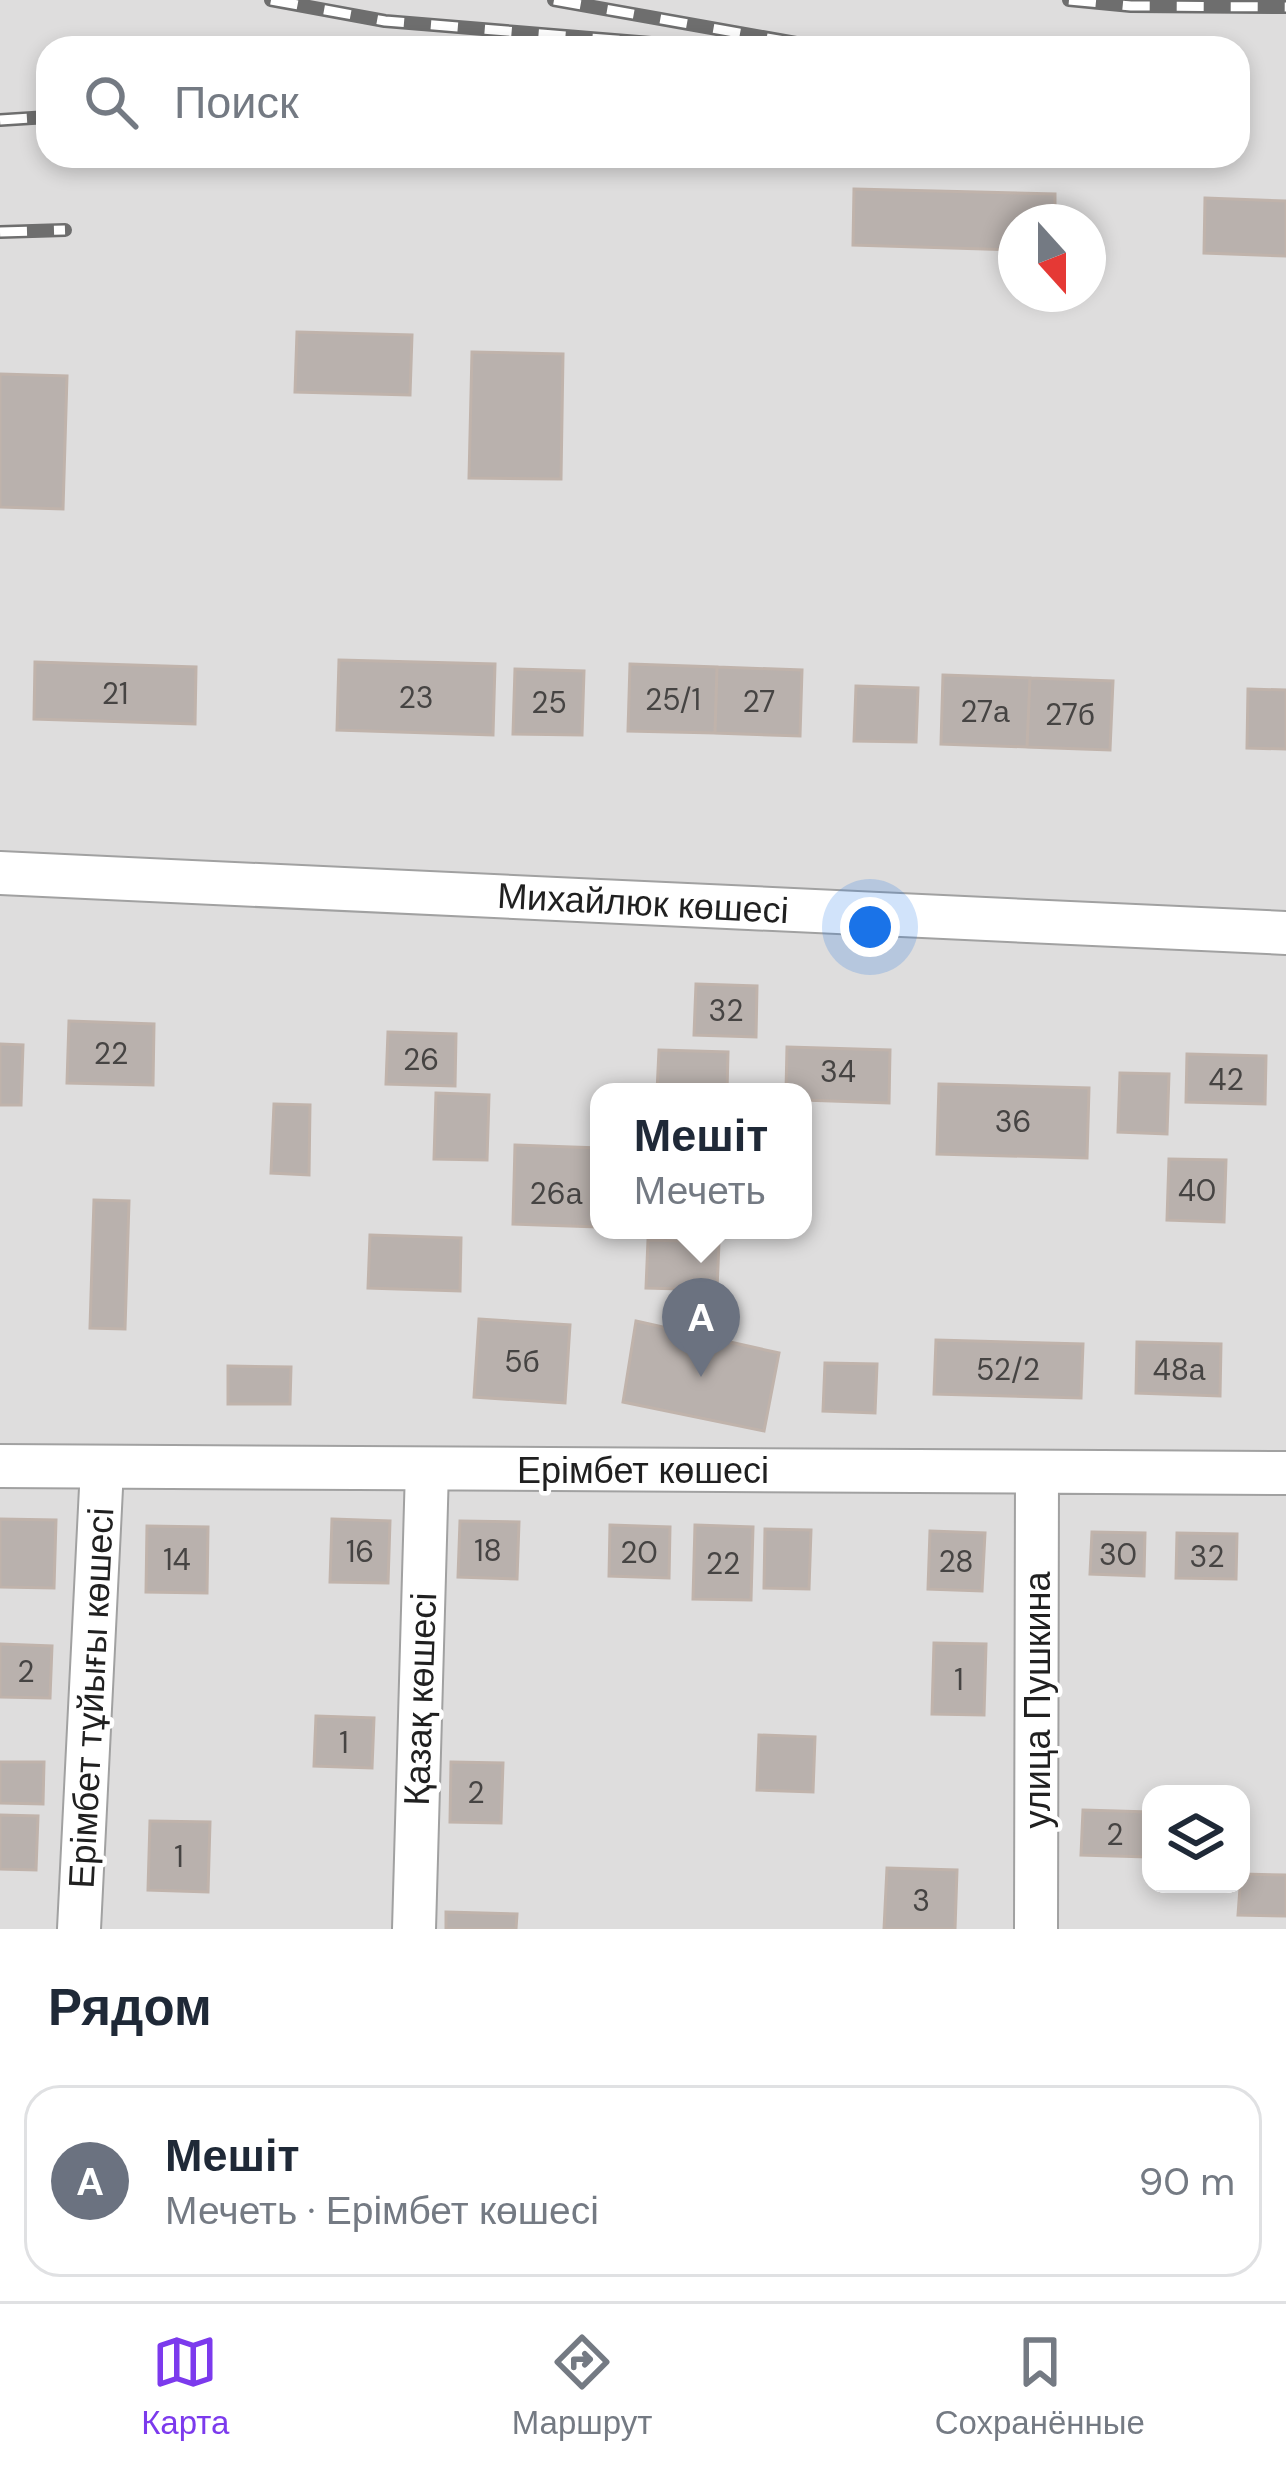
<!DOCTYPE html>
<html lang="ru">
<head>
<meta charset="utf-8">
<style>
	:root { --surface:#fff; --page:#f2f2f3; --text:#1f2937; --muted:#747a83; --line:#e0e1e3; --accent:#7c3aed }
	body { margin:0; font-family:"DM Sans",sans-serif; background:var(--page); color:var(--text) }
	.controls { position:absolute; right:36px; bottom:36px; display:grid; overflow:hidden; border-radius:24px; box-shadow:0 6px 18px #0003 }
	.controls button { width:108px; height:108px; display:grid; place-items:center; padding:0; border:0; border-bottom:3px solid var(--line); background:var(--surface); color:var(--text); font:60px sans-serif }
	.compass { position:absolute; left:998px; top:204px; width:108px; height:108px; border-radius:50%; background:var(--surface); box-shadow:0 6px 18px #0003; rotate:159deg }
	.you { position:absolute; left:870px; top:927px; width:42px; height:42px; margin:-30px; border:9px solid #fff; border-radius:50%; background:#1a73e8; box-shadow:0 0 0 18px #1a73e833 }
	.badge { display:grid; place-items:center; width:78px; height:78px; border-radius:50%; background:var(--accent); color:#fff; font-size:39px; font-weight:700 }
	.pin { position:absolute; translate:-50% -99px; filter:drop-shadow(0 3px 6px #0008) }
	.pin::after { content:''; position:absolute; top:63px; width:42px; height:36px; background:inherit; clip-path:polygon(0 0,100% 0,50% 100%) }
	.popup { position:absolute; left:590px; top:1083px; width:222px; height:156px; box-sizing:border-box; display:grid; place-content:center; border-radius:24px; background:var(--surface); filter:drop-shadow(0 3px 9px #0005); font-size:39px; white-space:nowrap; color:var(--muted) }
	.popup b { font-size:45px; color:var(--text) }
	.popup::after { content:''; position:absolute; left:50%; top:100%; margin-left:-24px; border:24px solid transparent; border-top-color:var(--surface) }
	.list { margin:0; padding:0; list-style:none }
	h2 { display:flex; justify-content:space-between; align-items:center; height:156px; margin:0; padding:0 48px; font-size:51px }
	h2 small { font-size:39px; font-weight:400; color:var(--muted) }
	.list li { display:grid; grid-template-columns:78px 1fr auto; gap:36px; align-items:center; box-sizing:border-box; height:192px; margin:0 24px 24px; padding:0 24px; border:3px solid var(--line); border-radius:36px }
	.list b { display:block; font-size:45px; white-space:nowrap }
	.list p { margin:0; font-size:39px; white-space:nowrap; color:var(--muted) }
	.list em { font-size:39px; font-style:normal; color:var(--muted) }
	.icon { flex:none; width:66px; height:66px; fill:none; stroke:currentColor; stroke-width:2; stroke-linecap:round; stroke-linejoin:round }
	.map { position:relative; flex:none; width:1286px; height:1929px; overflow:hidden }
	.search { position:absolute; background:var(--surface); box-shadow:0 6px 18px #0003; left:36px; right:36px; top:36px; height:132px; display:flex; align-items:center; gap:30px; box-sizing:border-box; padding:0 42px; border-radius:36px; color:var(--muted); font-size:45px }
	.sheet { height:372px; background:var(--surface) }
	nav { display:flex; justify-content:space-around; align-items:center; box-sizing:border-box; height:168px; border-top:3px solid var(--line); background:var(--surface); font-size:33px; color:var(--muted) }
	nav a { display:grid; justify-items:center; gap:6px }
	nav .on { color:var(--accent) }
	.map>svg:first-child { display:block }
</style>
</head>
<body>
<div class="map">
<svg width="1286" height="1929" viewBox="0 0 1286 1929">
	<rect width="100%" height="100%" fill="#f0ece8"/>
	<path fill="#dedddd" fill-rule="evenodd" d="M0 0H1286V1929H0ZM48 48H1238V156H48ZM1016 222H1088V294H1016ZM599 1092H803V1230H599ZM1151 1794H1241V1884H1151Z"/>
	<path fill="#b9b1ad" stroke="#c0b3ab" stroke-width="3" d="M854 189 1055 194V222H1016V250L853 245Z
		M1205 198 1286 201V256L1204 253Z
		M297 332 412 335 410 395 295 392Z
		M472 352 563 354 561 479 469 478Z
		M0 374 67 376 63 509 0 507Z
		M339 660 495 664 493 735 337 730Z
		M35 662 196 667 195 724 34 719Z
		M630 664 717 667 715 733 628 731Z
		M717 667 802 670 800 736 715 733Z
		M515 669 584 671 582 735 513 734Z
		M943 675 1030 678 1027 747 941 744Z
		M1030 678 1113 681 1110 750 1027 747Z
		M856 686 918 688 916 742 854 741Z
		M1248 689 1286 690V749L1247 748Z
		M696 984 757 986 756 1037 694 1035Z
		M69 1021 154 1024 153 1085 67 1083Z
		M388 1032 456 1034 455 1086 386 1084Z
		M0 1044 23 1045 21 1105H0Z
		M787 1047 890 1050 889 1103 803 1100V1092H786Z
		M659 1050 728 1052 727 1092H657Z
		M1187 1054 1266 1056 1265 1104 1186 1102Z
		M1120 1073 1169 1074 1167 1134 1118 1132Z
		M939 1084 1089 1088 1087 1158 937 1154Z
		M436 1093 489 1095 487 1160 434 1159Z
		M274 1104 310 1105 309 1175 271 1173Z
		M515 1145 599 1148 597 1227 513 1224Z
		M1169 1159 1226 1160 1224 1222 1167 1220Z
		M94 1200 129 1201 125 1329 90 1328Z
		M370 1235 461 1238 460 1291 368 1288Z
		M648 1240 719 1242 717 1290 646 1288Z
		M479 1319 570 1325 565 1403 474 1397Z
		M636 1321 779 1353 764 1431 623 1402Z
		M936 1340 1083 1344 1081 1398 934 1394Z
		M1137 1342 1221 1344 1220 1396 1136 1393Z
		M825 1363 877 1364 875 1413 823 1411Z
		M228 1366 291 1367 290 1404H228Z
		M0 1519 56 1520 54 1588 0 1587Z
		M332 1519 390 1521 388 1583 330 1582Z
		M460 1521 519 1522 517 1579 458 1577Z
		M610 1525 670 1527 669 1578 609 1576Z
		M695 1525 753 1527 751 1600 693 1599Z
		M147 1526 208 1527 207 1593 146 1592Z
		M765 1529 811 1530 809 1589 764 1588Z
		M930 1531 985 1533 982 1591 928 1589Z
		M1092 1532 1145 1533 1144 1576 1090 1574Z
		M1177 1533 1237 1534 1236 1579 1176 1578Z
		M934 1643 986 1644 984 1715 932 1714Z
		M0 1644 52 1646 50 1698 0 1697Z
		M316 1716 374 1718 372 1768 314 1766Z
		M759 1735 815 1737 813 1792 757 1790Z
		M0 1762H44L43 1804 0 1803Z
		M451 1762 503 1763 501 1823 450 1822Z
		M1083 1810 1149 1812 1147 1857 1081 1855Z
		M0 1815 38 1816 36 1870 0 1869Z
		M150 1821 210 1822 208 1892 148 1890Z
		M887 1868 957 1870 955 1929H884Z
		M1241 1874 1286 1875V1916L1238 1915Z
		M446 1912 517 1914 516 1929H446Z"/>
	<g fill="none" stroke-linecap="round" stroke-linejoin="round">
		<g stroke="#a1a1a1" stroke-width="46">
			<path id="minor" d="M0 873 1286 933
				M0 1466 1286 1473
				M79 1929 102 1468
				M414 1929 427 1469
				M1036 1929 1037 1472"/>
		</g>
		<use href="#minor" stroke="#fff" stroke-width="42"/>
		<g stroke="#6e6e6e" stroke-width="14">
			<path id="rail" d="M271 0 385 21 712 48
				M554 0 824 48
				M1069 0 1131 6 1286 7
				M0 120 48 117
				M0 232 65 230"/>
		</g>
		<use href="#rail" stroke="#fff" stroke-width="9" stroke-dasharray="27" stroke-linecap="butt"/>
	</g>
	<g text-anchor="middle" dominant-baseline="central" stroke-width="9" stroke-linejoin="round" paint-order="stroke">
		<g font-size="30" fill="#464443">
			<text x="115" y="693">21</text>
			<text x="416" y="697">23</text>
			<text x="673" y="699">25/1</text>
			<text x="759" y="701">27</text>
			<text x="549" y="702">25</text>
			<text x="985" y="711">27а</text>
			<text x="1070" y="714">27б</text>
			<text x="726" y="1010">32</text>
			<text x="111" y="1053">22</text>
			<text x="421" y="1059">26</text>
			<text x="838" y="1071">34</text>
			<text x="1226" y="1079">42</text>
			<text x="1013" y="1121">36</text>
			<text x="1197" y="1190">40</text>
			<text x="556" y="1193">26а</text>
			<text x="522" y="1361">5б</text>
			<text x="1008" y="1369">52/2</text>
			<text x="1179" y="1369">48а</text>
			<text x="488" y="1550">18</text>
			<text x="360" y="1551">16</text>
			<text x="639" y="1552">20</text>
			<text x="1118" y="1554">30</text>
			<text x="1207" y="1556">32</text>
			<text x="177" y="1559">14</text>
			<text x="956" y="1561">28</text>
			<text x="723" y="1563">22</text>
			<text x="26" y="1671">2</text>
			<text x="959" y="1679">1</text>
			<text x="344" y="1742">1</text>
			<text x="476" y="1792">2</text>
			<text x="1115" y="1834">2</text>
			<text x="179" y="1856">1</text>
			<text x="921" y="1900">3</text>
		</g>
		<g font-size="36" fill="#202020" stroke="#fff">
			<text transform="translate(643 903) rotate(3)">Михайлюк көшесі</text>
			<text x="643" y="1470">Ерімбет көшесі</text>
			<text transform="translate(91 1698) rotate(-87)">Ерімбет тұйығы көшесі</text>
			<text transform="translate(420 1699) rotate(-88)">Қазақ көшесі</text>
			<text transform="translate(1037 1700) rotate(-90)">улица Пушкина</text>
		</g>
	</g>
</svg>
<div class="controls">
<button><svg class="icon" aria-label="layers" viewBox="0 0 24 24"><path d="M12 4l9 5-9 5-9-5zM3 14l9 5 9-5"/></svg></button>
</div>
<svg class="compass" viewBox="-18 -18 36 36"><path d="M0-13l5 13h-10z" fill="#e53935"/><path d="M0 13l5-13h-10z" fill="#747a83"/></svg>
<div class="you"></div>
<div class="pin badge" style="left:701px;top:1377px;background:#6b7280">A</div>
<div class="popup"><b>Мешіт</b>Мечеть</div>
<div class="search"><svg class="icon" aria-label="search" viewBox="0 0 24 24"><circle cx="10" cy="10" r="6"/><path d="M15 15l6 6"/></svg>Поиск</div>
</div>
<section class="sheet">
<h2>Рядом<small></small></h2>
<ul class="list">
<li><span class="badge" style="background:#6b7280">A</span><div><b>Мешіт</b><p>Мечеть · Ерімбет көшесі</p></div><em>90 m</em></li>
</ul>
</section>
<nav>
<a class="on"><svg class="icon" aria-label="map" viewBox="0 0 24 24"><path d="M3 6l6-2 6 2 6-2v14l-6 2-6-2-6 2zM9 4v14M15 6v14"/></svg>Карта</a>
<a><svg class="icon" aria-label="directions" viewBox="0 0 24 24"><path d="M12 3l9 9-9 9-9-9zM9 14v-3h6M13 9l2 2-2 2"/></svg>Маршрут</a>
<a><svg class="icon" aria-label="saved" viewBox="0 0 24 24"><path d="M7 4h10v16l-5-4-5 4z"/></svg>Сохранённые</a>
</nav>
</body>
</html>
